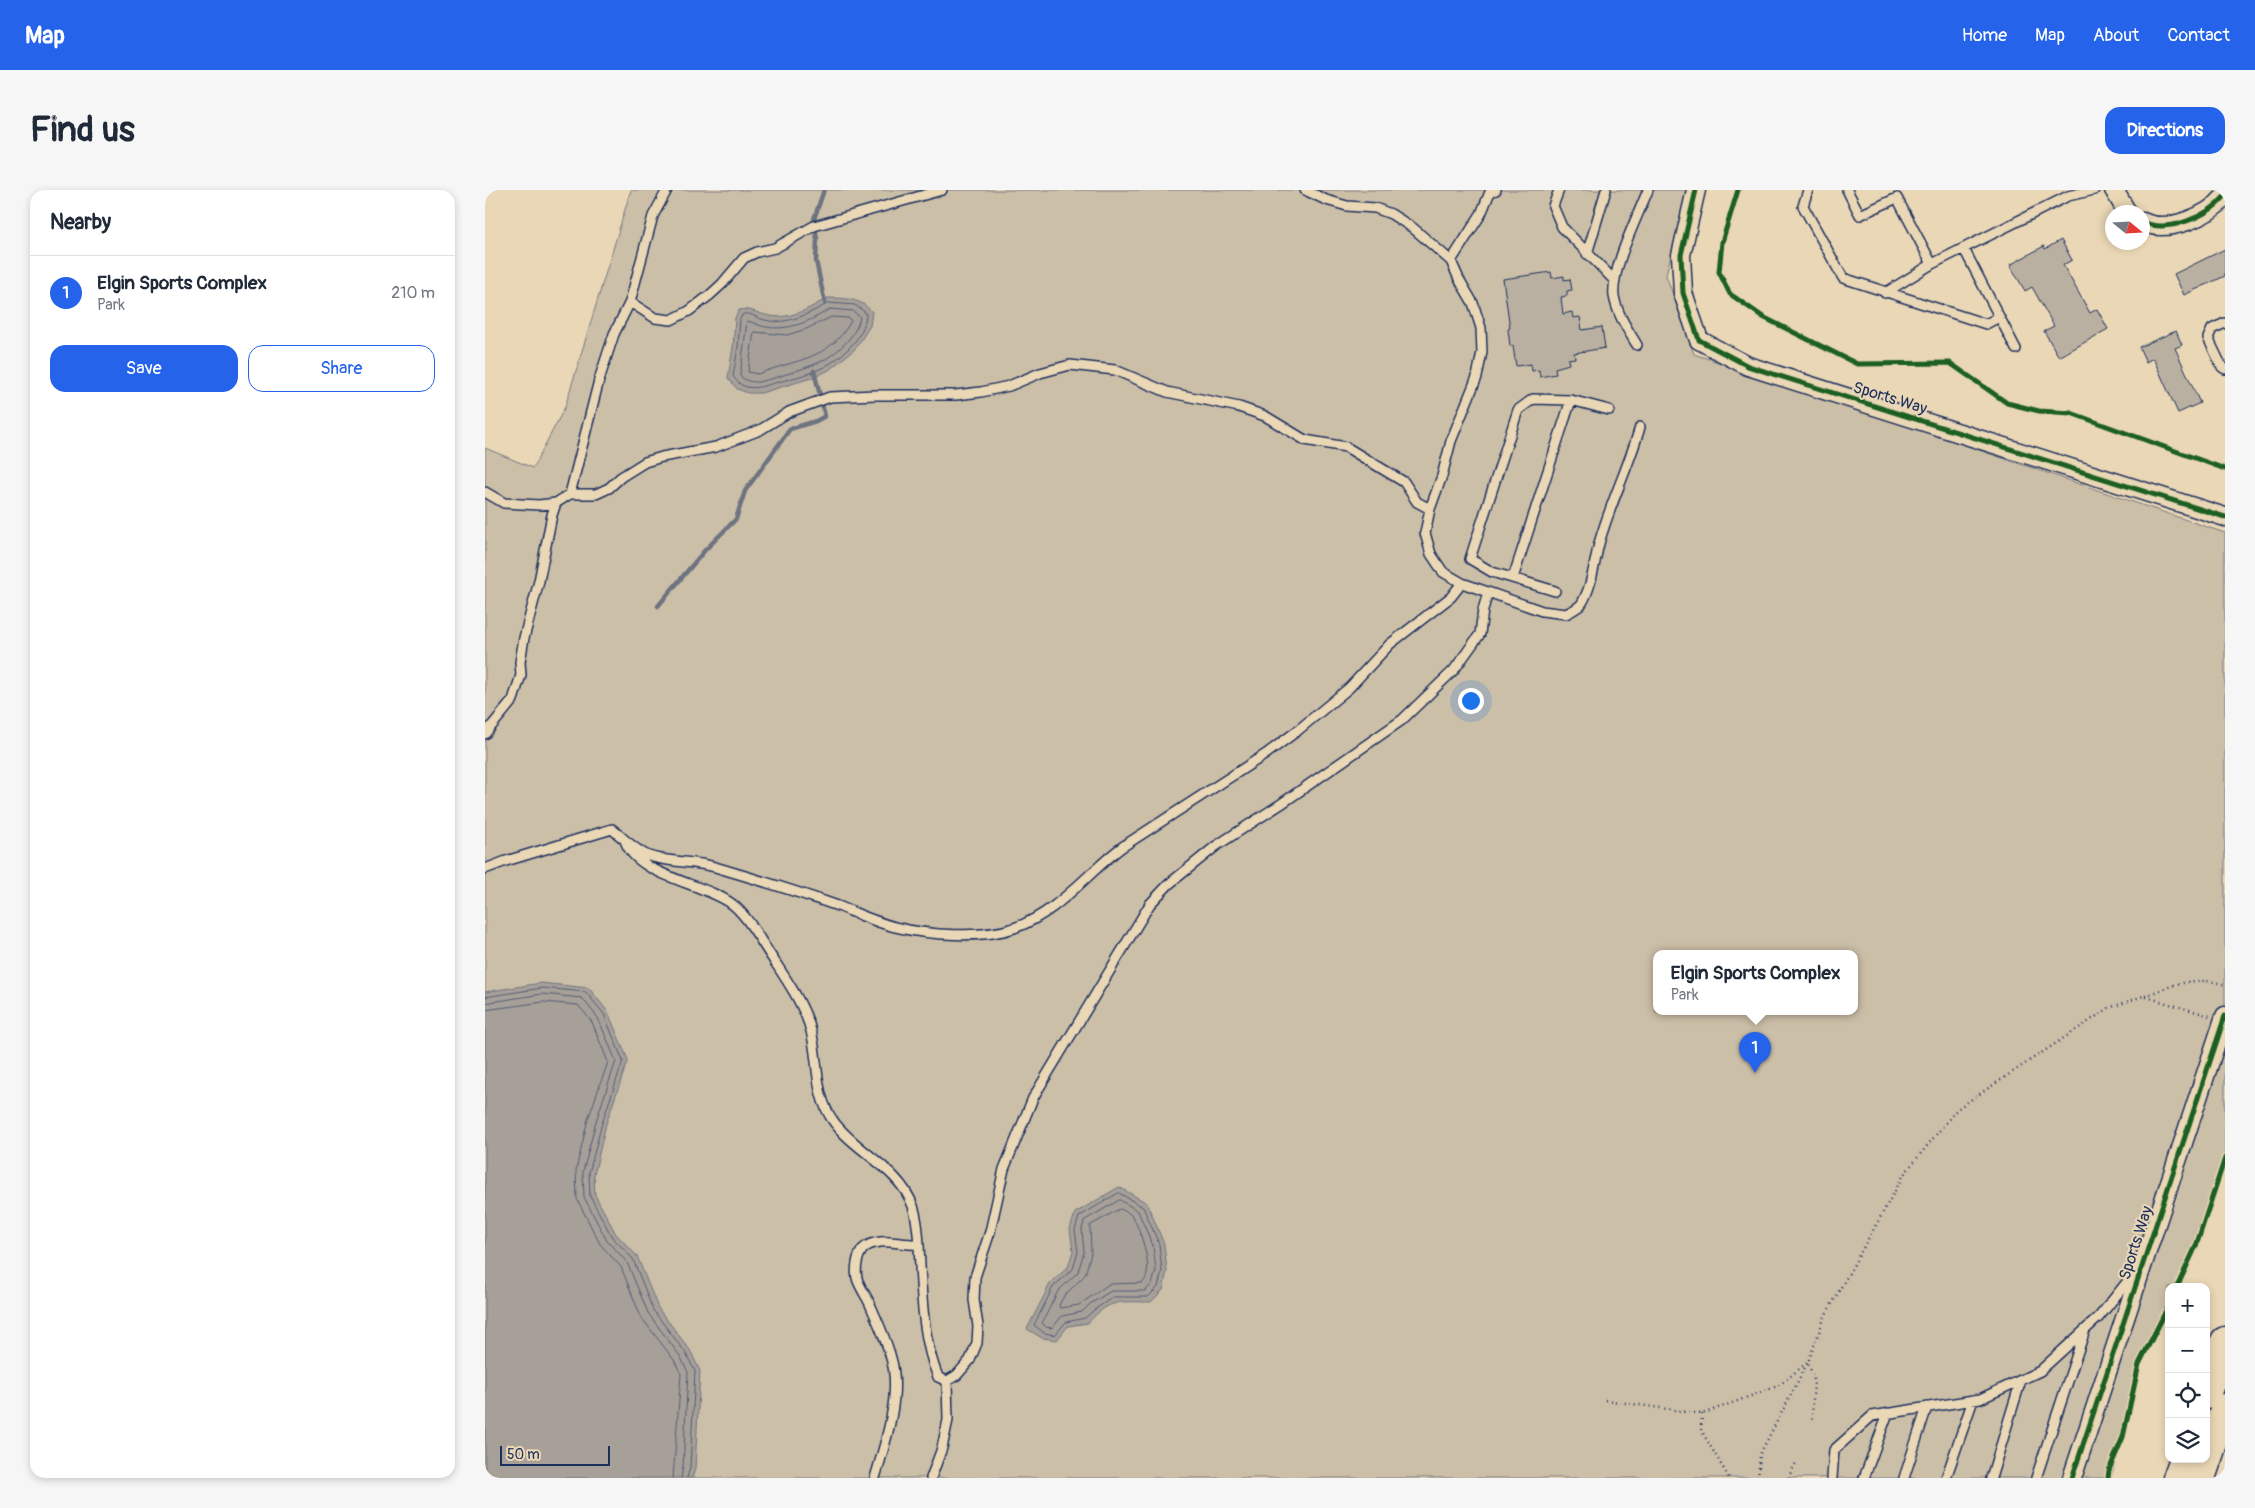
<!DOCTYPE html>
<html lang="en">
<head>
<meta charset="utf-8">
<style>
	:root { --surface:#fff; --page:#f6f6f7; --text:#1f2937; --muted:#747a83; --line:#e0e1e3; --accent:#2563eb }
	body { margin:0; font-family:Pangolin,sans-serif; background:var(--page); color:var(--text) }
	.controls { position:absolute; right:15px; bottom:15px; display:grid; overflow:hidden; border-radius:10px; box-shadow:0 2px 8px #0003 }
	.controls button { width:45px; height:45px; display:grid; place-items:center; padding:0; border:0; border-bottom:1px solid var(--line); background:var(--surface); color:var(--text); font:25px sans-serif }
	.compass { position:absolute; left:1620px; top:15px; width:45px; height:45px; border-radius:50%; background:var(--surface); box-shadow:0 2px 8px #0003; rotate:108deg }
	.scale { position:absolute; left:15px; bottom:12px; width:110px; box-sizing:border-box; padding-left:5px; border:2px solid #1b2f5e; border-top:0; font-size:14px; line-height:18px; white-space:nowrap; color:#1b2f5e; -webkit-text-stroke:4px #ead7b5; paint-order:stroke }
	.you { position:absolute; left:985px; top:510px; width:18px; height:18px; margin:-12px; border:4px solid #fff; border-radius:50%; background:#1a73e8; box-shadow:0 0 0 8px #1a73e833 }
	.badge { display:grid; place-items:center; width:32px; height:32px; border-radius:50%; background:var(--accent); color:#fff; font-size:16px; font-weight:700 }
	.pin { position:absolute; translate:-50% -41px; filter:drop-shadow(0 1px 2px #0008) }
	.pin::after { content:''; position:absolute; top:26px; width:18px; height:15px; background:inherit; clip-path:polygon(0 0,100% 0,50% 100%) }
	.popup { position:absolute; left:1168px; top:760px; width:205px; height:65px; box-sizing:border-box; display:grid; place-content:center; border-radius:10px; background:var(--surface); filter:drop-shadow(0 1px 4px #0005); font-size:16px; white-space:nowrap; color:var(--muted) }
	.popup b { font-size:19px; color:var(--text) }
	.popup::after { content:''; position:absolute; left:50%; top:100%; margin-left:-10px; border:10px solid transparent; border-top-color:var(--surface) }
	.list { margin:0; padding:0; list-style:none }
	h2 { display:flex; justify-content:space-between; align-items:center; height:65px; margin:0; padding:0 20px; font-size:21px }
	h2 small { font-size:16px; font-weight:400; color:var(--muted) }
	.list li { display:grid; grid-template-columns:32px 1fr auto; gap:15px; align-items:center; box-sizing:border-box; height:75px; padding:0 20px; border-top:1px solid var(--line) }
	.list b { display:block; font-size:19px; white-space:nowrap }
	.list p { margin:0; font-size:16px; white-space:nowrap; color:var(--muted) }
	.list em { font-size:16px; font-style:normal; color:var(--muted) }
	.actions { display:flex; gap:10px; padding:15px 20px }
	.actions a { flex:1; padding:11px 0; border:1px solid var(--accent); border-radius:15px; text-align:center; font-size:18px; color:var(--accent) }
	.actions .main { background:var(--accent); color:#fff }
	.icon { flex:none; width:28px; height:28px; fill:none; stroke:currentColor; stroke-width:2; stroke-linecap:round; stroke-linejoin:round }
	.map { position:relative; flex:none; width:1740px; height:1288px; overflow:hidden; border-radius:15px }
	header { display:flex; align-items:center; gap:30px; box-sizing:border-box; height:70px; padding:0 25px; background:var(--accent); color:#fff }
	header strong { font-size:24px }
	nav { display:flex; gap:28px; margin-inline-start:auto; font-size:18px }
	.intro { display:flex; align-items:center; justify-content:space-between; box-sizing:border-box; height:120px; padding:0 30px }
	h1 { margin:0; font-size:35px }
	.button { padding:12px 22px; border-radius:15px; background:var(--accent); color:#fff; font-size:18px; font-weight:700 }
	main { display:flex; gap:30px; padding:0 30px }
	aside { flex:1; background:var(--surface); border-radius:15px; box-shadow:0 2px 8px #0003 }
	.map>svg:first-child { display:block }
</style>
</head>
<body>
<header>
<strong>Map</strong>
<nav><a>Home</a><a>Map</a><a>About</a><a>Contact</a></nav>
</header>
<div class="intro"><h1>Find us</h1><a class="button">Directions</a></div>
<main>
<aside>
<h2>Nearby<small></small></h2>
<ul class="list">
<li><span class="badge">1</span><div><b>Elgin Sports Complex</b><p>Park</p></div><em>210 m</em></li>
</ul>
<div class="actions"><a class="main">Save</a><a>Share</a></div>
</aside>
<div class="map">
<svg width="1740" height="1288" viewBox="0 0 1740 1288">
	<rect width="100%" height="100%" fill="#ead7b5"/>
	<filter id="ink" filterUnits="userSpaceOnUse"><feTurbulence type="fractalNoise" baseFrequency=".02" numOctaves="2"/><feDisplacementMap in="SourceGraphic" scale="10" xChannelSelector="R" yChannelSelector="G"/><feConvolveMatrix kernelMatrix="1 2 1 2 8 2 1 2 1" color-interpolation-filters="sRGB"/></filter>
	<g filter="url(#ink)">
		<path fill="#ccbfa8" stroke="#747783" fill-rule="evenodd" d="M146 0H1202L1181 85 1209 164 1740 343V968L1711 1056 1691 1097H1684V1112L1654 1174 1638 1247 1626 1288H0V258L48 278 80 217ZM1171 764H1369V822H1171Z"/>
		<path fill="#a6a099" stroke="#6e7381" d="M342 108C359 108 376 108 387 122L385 136 370 159 344 180 330 187 276 203H263L252 199 243 188 248 157 250 128 254 120C265 118 271 123 281 125 303 131 324 119 342 108Z
			M56 793 104 798 123 822 143 870 121 934 109 985 110 1005 131 1044 152 1066 173 1118 205 1160 215 1181 210 1279 207 1288H0V802Z
			M634 997 662 1013 679 1054 682 1081 678 1100 666 1112C635 1112 625 1108 603 1133L583 1136 572 1150 557 1148 542 1139 565 1094 583 1077 588 1061 585 1039 590 1023Z"/>
		<g fill="none" stroke-linecap="round" stroke-linejoin="round">
			<path stroke="#535c76" stroke-width="1" d="M344 113 370 115 381 123C381 148 353 172 330 181 320 185 308 188 297 191 279 195 260 206 248 186L253 158 255 129 258 124C265 122 273 129 280 130 303 136 324 123 344 113Z
				M345 119 368 121 375 127C372 145 354 161 339 170 331 175 282 191 273 192 266 192 260 191 255 186L262 131C268 132 274 136 281 137 304 141 326 131 345 119Z
				M347 127 364 128 366 131C344 171 310 169 273 184L263 182 269 142 302 145 321 139Z
				M0 807 57 798 101 802 119 824 138 871 117 933 104 983 105 1006 127 1047 148 1069 168 1120 200 1162 210 1181 205 1278 202 1288
				M0 813 57 804 97 808 113 828 131 871 111 931 98 982 99 1007 122 1051 142 1072 163 1123 195 1166 203 1182 198 1277 196 1288
				M0 820 58 812 93 815 107 832 123 872 103 929 91 980 92 1009 115 1054 136 1077 156 1127 189 1170 196 1184 188 1288
				M634 1003 658 1017 674 1054 677 1081 673 1097 663 1107H628L609 1120 600 1128 581 1132 570 1145 559 1143 549 1135 568 1097 588 1079 593 1062 590 1040 594 1027Z
				M635 1010 653 1021 668 1056 671 1081 667 1094 660 1101H626L605 1114 597 1122 577 1126 567 1138 561 1137 557 1133 573 1101 593 1082 599 1062 597 1040 599 1031Z
				M635 1019C640 1021 645 1023 648 1027 655 1040 671 1083 657 1093L624 1094 594 1115 575 1118 574 1115 579 1106 600 1085 606 1063 605 1036Z"/>
			<path stroke="#6e7381" stroke-width="4.5" d="M339 0 329 29 332 49 331 71 340 113
				M173 416 220 360 251 329 260 301 305 239 331 231 340 226 329 181"/>
		</g>
		<path fill="#bab0a1" stroke="#1b2f5e" d="M1576 50 1587 70 1578 75 1605 123 1612 119 1623 139 1574 167 1559 141 1569 136 1547 97 1540 101 1525 75 1559 56 1560 59Z
			M1740 59V86L1699 105 1689 84Z
			M1066 82 1067 88 1079 86V90L1085 89 1087 100 1082 101V106L1076 107 1078 124 1087 122 1088 128 1095 127 1097 140 1117 137 1120 158 1089 163 1090 168 1083 169 1084 174 1070 178 1071 184 1055 187 1054 180 1047 181 1046 174 1031 176 1028 156H1025L1023 139 1025 138 1018 89Z
			M1691 141 1697 155 1690 158 1715 213 1693 223 1668 168 1661 172 1654 157Z"/>
		<g fill="none" stroke-linecap="round" stroke-linejoin="round">
			<g stroke="#1b2f5e" stroke-width="12">
				<path id="service" d="M820 0 841 10 862 16 890 18 906 24 928 38 966 71 974 89 988 113 996 138 997 162 992 187 966 251 957 286 945 319 940 343 946 364 958 382 977 393 1057 421 1081 424C1086 421 1094 418 1097 413 1108 394 1109 371 1115 350 1126 312 1144 276 1155 237
					M1074 0 1068 16 1077 37 1128 89
					M1323 0 1318 16 1358 88 1501 134 1514 127
					M1362 0 1375 25 1412 8 1447 74 1583 6 1609 0
					M1479 59 1531 159
					M1102 64 1121 0
					M966 71 996 24 1005 2 1011 0
					M1400 103 1447 74
					M145 112 170 128 186 130 204 121 225 105 237 94 259 68 272 62 290 58 329 36 457 0
					M1740 133 1727 139 1723 148 1737 177 1740 179
					M1152 155C1143 140 1132 124 1129 106 1126 79 1152 28 1163 0
					M0 302 19 313 54 315 71 313 85 304H111L124 298 136 287 160 272 177 267 231 257 275 240 304 222 345 207 390 205H471L496 202 524 196 555 183 585 175 630 180 682 202 754 217 780 226 820 250 861 257 919 292 932 312 945 319
					M85 304 114 190 129 144 145 112 168 26 182 0
					M1028 388 1086 210
					M1070 401 1007 382 985 369 1033 220 1048 209 1086 210 1124 220
					M0 544 28 510 36 485 35 472 39 448 54 391 67 325 71 313
					M140 650C150 686 220 693 247 714 259 723 269 739 277 752 293 778 314 805 324 834 335 865 327 903 349 932 372 963 414 978 428 1016 434 1034 434 1057 435 1076 437 1113 439 1153 453 1187L462 1191 472 1185 485 1170 492 1153 493 1136 489 1110 490 1087 505 1042 519 979 548 908 665 714 684 694 731 656 796 614 917 530 969 480 995 444 998 420 1003 402
					M0 679 21 671 127 639C138 648 151 661 164 666 185 673 209 671 230 677 271 689 313 702 353 716 371 723 390 732 410 737 442 745 498 749 529 738 573 723 601 684 637 657L781 564 812 541 864 498 905 454 966 407 977 393
					M390 1288C400 1254 417 1204 406 1168 401 1149 392 1130 384 1112 380 1104 374 1096 372 1088 370 1079 372 1066 378 1059 393 1045 417 1056 434 1054
					M446 1288 457 1258 463 1230 462 1191
					M1347 1288 1349 1260 1387 1226 1495 1209 1555 1181 1614 1127 1650 1082
					M1379 1288 1403 1223
					M1419 1288 1442 1217
					M1461 1288 1488 1210
					M1506 1288 1536 1190
					M1551 1288 1599 1143"/>
			</g>
			<g stroke="#1b2f5e" stroke-width="21">
				<path id="minor" d="M1211 0 1196 65 1198 103 1214 150 1263 176 1740 327
					M1629 0 1642 22
					M1658 32C1682 44 1724 26 1740 6
					M1587 1288 1740 826"/>
			</g>
			<g stroke="#1b2f5e" stroke-width="31">
				<path id="motorway" d="M1721 1205 1740 1151
					M1692 1288 1699 1269
					M1716 1288 1740 1218"/>
			</g>
			<path stroke="#1b2f5e" stroke-width="2.5" stroke-dasharray="1 4" stroke-linecap="butt" d="M1660 806C1688 795 1710 785 1740 795
				M1120 1210 1217 1224 1293 1196 1323 1172 1329 1190 1327 1229
				M1217 1224 1216 1240 1244 1288
				M1273 1288 1275 1264 1323 1172 1340 1126 1420 983 1472 919 1624 818 1658 806 1725 826
				M1303 1288 1312 1271"/>
			<use href="#service" stroke="#ead7b5" stroke-width="9"/>
			<use href="#minor" stroke="#ead7b5" stroke-width="18"/>
			<use href="#motorway" stroke="#ead7b5" stroke-width="28"/>
			<g stroke="#ead7b5" stroke-width="8">
				<path id="cycleway" d="M1211 0 1196 65 1198 103 1214 150 1263 176 1740 327
					M1253 0 1237 52 1234 82 1245 104 1278 127 1372 174 1465 173 1522 213 1554 221 1586 223 1740 279
					M1658 32C1682 44 1724 26 1740 6
					M1692 1097 1711 1056 1740 968
					M1587 1288 1740 826
					M1623 1288 1624 1280 1638 1247 1654 1174 1684 1115"/>
			</g>
			<use href="#cycleway" stroke="#1b5e20" stroke-width="5"/>
		</g>
	</g>
	<g text-anchor="middle" dominant-baseline="central" stroke-width="4" stroke-linejoin="round" paint-order="stroke">
		<g font-size="16" fill="#1b2f5e" stroke="#ead7b5">
			<text transform="translate(1405 208) rotate(17)">Sports Way</text>
			<text transform="translate(1651 1053) rotate(-72)">Sports Way</text>
		</g>
	</g>
</svg>
<div class="controls">
<button>+</button>
<button>−</button>
<button><svg class="icon" aria-label="locate" viewBox="0 0 24 24"><circle cx="12" cy="12" r="6"/><path d="M12 2v4M12 18v4M2 12h4M18 12h4"/></svg></button>
<button><svg class="icon" aria-label="layers" viewBox="0 0 24 24"><path d="M12 4l9 5-9 5-9-5zM3 14l9 5 9-5"/></svg></button>
</div>
<svg class="compass" viewBox="-18 -18 36 36"><path d="M0-13l5 13h-10z" fill="#e53935"/><path d="M0 13l5-13h-10z" fill="#747a83"/></svg>
<div class="scale">50 m</div>
<div class="you"></div>
<div class="pin badge" style="left:1270px;top:883px">1</div>
<div class="popup"><b>Elgin Sports Complex</b>Park</div>
</div>
</main>
</body>
</html>
